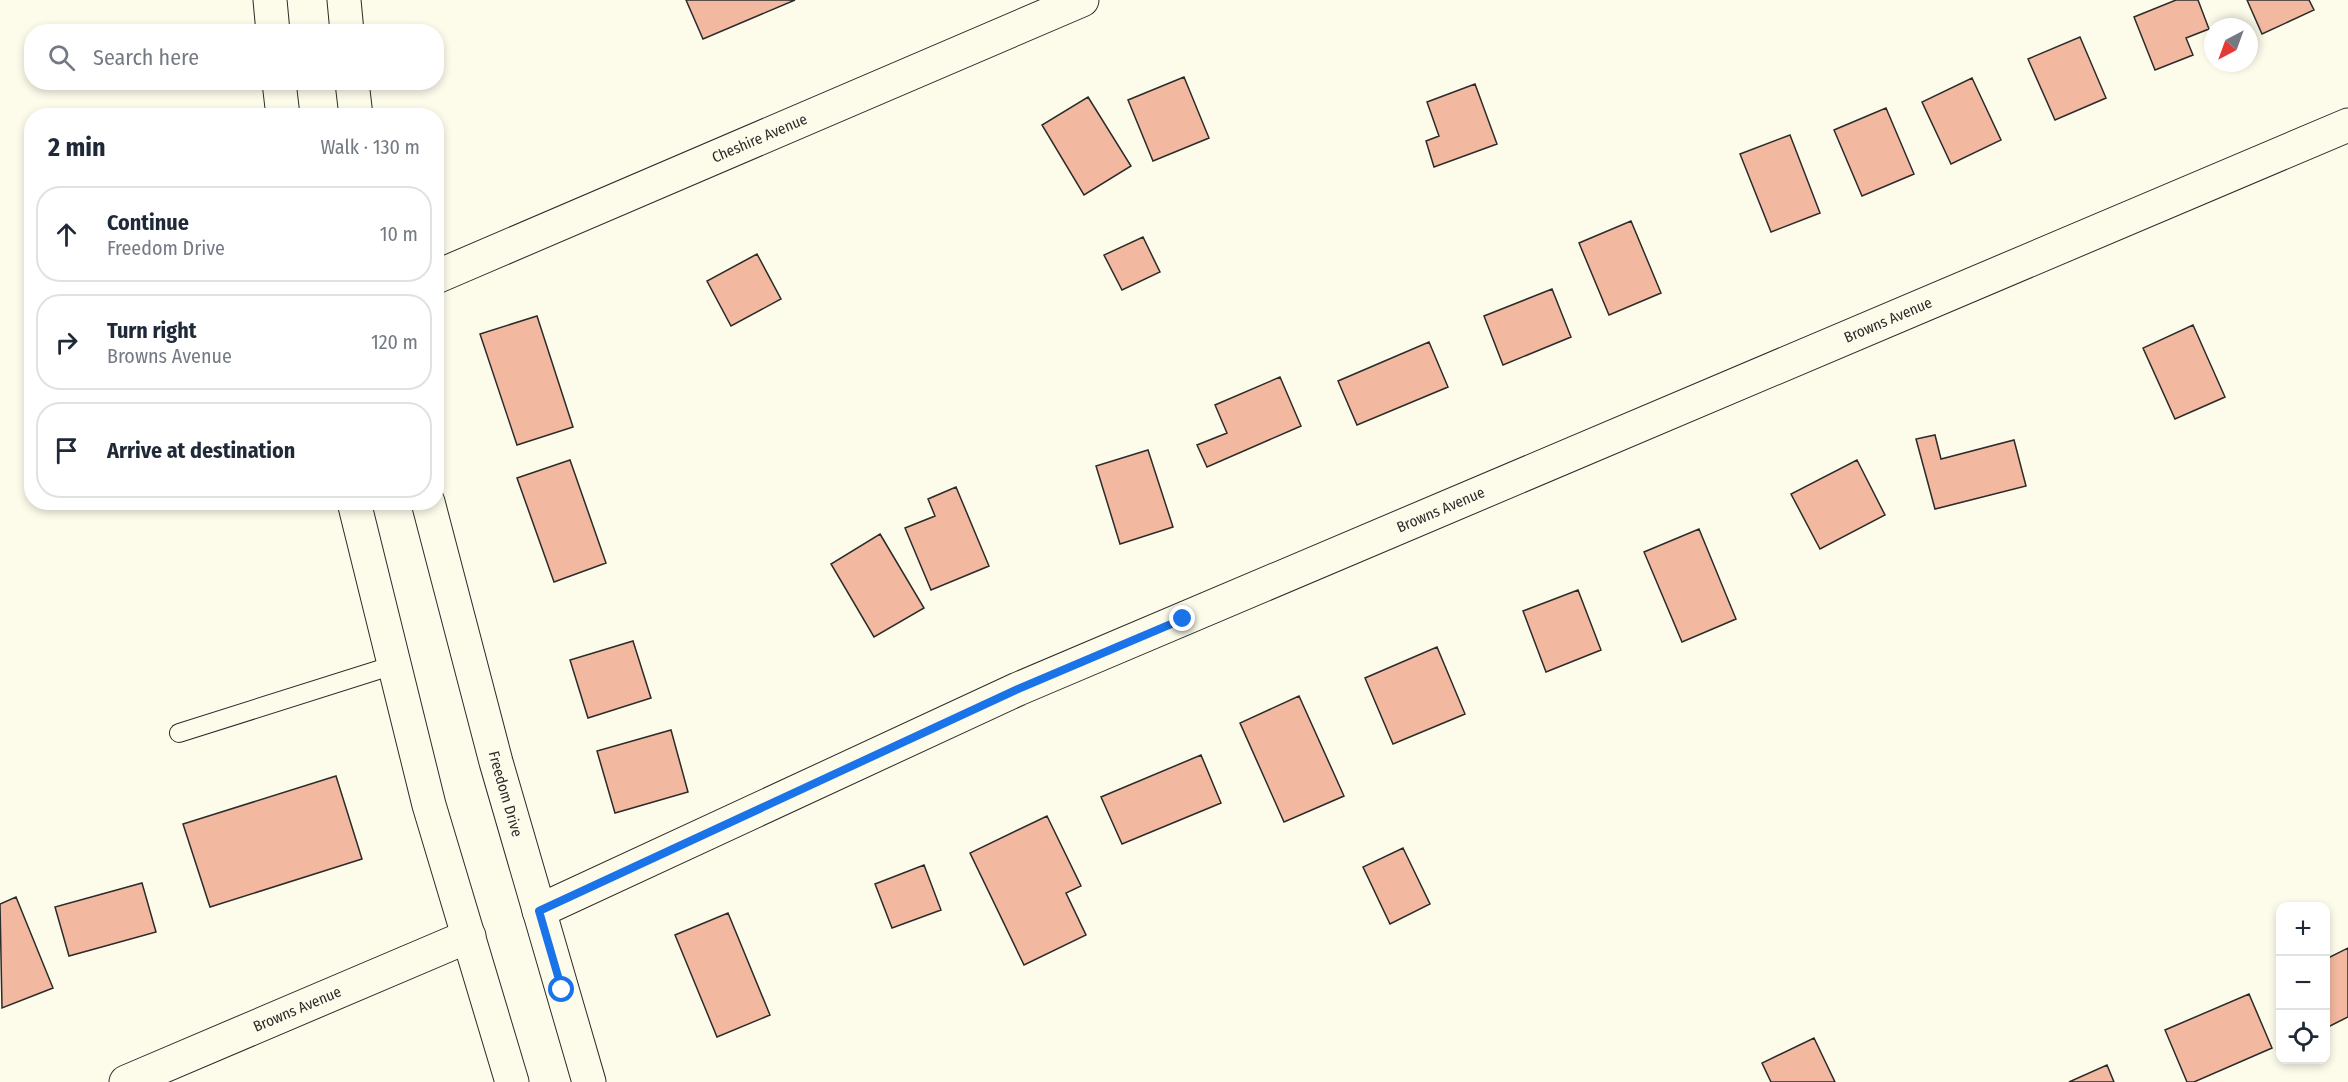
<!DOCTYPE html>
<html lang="en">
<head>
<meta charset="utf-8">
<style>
	:root { --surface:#fff; --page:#f2f2f3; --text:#1f2937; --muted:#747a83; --line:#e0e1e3 }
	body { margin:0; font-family:"Fira Sans Condensed",sans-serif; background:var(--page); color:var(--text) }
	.controls { position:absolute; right:18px; bottom:18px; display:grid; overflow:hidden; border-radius:12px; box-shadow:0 3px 9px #0003 }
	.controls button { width:54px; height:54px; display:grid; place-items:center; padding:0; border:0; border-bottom:2px solid var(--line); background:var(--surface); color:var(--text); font:30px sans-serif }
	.compass { position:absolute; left:2204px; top:18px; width:54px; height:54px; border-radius:50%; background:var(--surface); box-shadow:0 3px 9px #0003; rotate:221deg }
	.stop { position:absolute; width:18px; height:18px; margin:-14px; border:4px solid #1a73e8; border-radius:50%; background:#fff }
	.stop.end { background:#1a73e8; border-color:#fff; box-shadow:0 2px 6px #0008 }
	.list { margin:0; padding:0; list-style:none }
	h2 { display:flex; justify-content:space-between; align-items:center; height:78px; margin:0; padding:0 24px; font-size:26px }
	h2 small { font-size:20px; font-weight:400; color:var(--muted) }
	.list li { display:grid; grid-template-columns:39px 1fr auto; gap:18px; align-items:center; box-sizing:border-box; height:96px; margin:0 12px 12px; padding:0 12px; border:2px solid var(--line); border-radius:24px }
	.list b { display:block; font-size:22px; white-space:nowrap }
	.list p { margin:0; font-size:20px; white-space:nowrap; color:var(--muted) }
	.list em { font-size:20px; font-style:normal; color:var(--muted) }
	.icon { flex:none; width:33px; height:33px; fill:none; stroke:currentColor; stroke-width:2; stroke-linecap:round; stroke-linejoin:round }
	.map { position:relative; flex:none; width:2348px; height:1082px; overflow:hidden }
	.search { position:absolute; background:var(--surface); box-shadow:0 3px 9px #0003; left:24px; top:24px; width:420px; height:66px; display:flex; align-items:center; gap:15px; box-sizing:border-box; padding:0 21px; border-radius:24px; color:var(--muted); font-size:22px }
	.panel { position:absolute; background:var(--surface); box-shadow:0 3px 9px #0003; left:24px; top:108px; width:420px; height:402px; border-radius:24px }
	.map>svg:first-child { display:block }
</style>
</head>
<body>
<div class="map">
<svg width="2348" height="1082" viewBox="0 0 2348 1082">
	<rect width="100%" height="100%" fill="#fdfbea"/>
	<path fill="#f2b8a0" stroke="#2b2b2b" stroke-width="1.5" d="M686 0H795L703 39Z
		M2176 0H2198L2209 29 2186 38 2193 55 2155 70 2134 17Z
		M2247 0H2309L2314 10 2262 34Z
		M2080 37 2106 98 2055 120 2028 59Z
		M1184 77 1209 138 1153 161 1128 100Z
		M1972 78 2001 140 1951 164 1922 102Z
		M1475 84 1497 144 1434 167 1426 141 1439 136 1427 102Z
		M1088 97 1131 166 1084 195 1042 125Z
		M1886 108 1914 174 1862 196 1834 130Z
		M1790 135 1820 213 1771 232 1740 154Z
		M1631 221 1661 293 1609 315 1579 243Z
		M1143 237 1160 272 1122 290 1104 255Z
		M757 254 781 299 731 326 707 281Z
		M1552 289 1571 337 1503 365 1484 316Z
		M537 316 573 427 517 445 480 334Z
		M2193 325 2225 397 2175 419 2143 348Z
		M1429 342 1448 387 1357 425 1338 381Z
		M1280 377 1301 426 1207 467 1197 445 1227 433 1215 405Z
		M1935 435 1941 459 2014 440 2026 486 1935 509 1916 439Z
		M1148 450 1173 527 1120 544 1096 466Z
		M570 460 606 563 554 582 517 478Z
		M1857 460 1885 515 1820 549 1791 494Z
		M956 487 989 566 931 590 905 528 935 516 928 499Z
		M1699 529 1736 619 1682 642 1644 552Z
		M880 534 924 608 874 637 831 564Z
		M1578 590 1601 650 1546 672 1523 611Z
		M633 641 651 698 588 718 570 660Z
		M1437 647 1465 714 1393 744 1365 678Z
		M1299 696 1344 796 1284 822 1240 723Z
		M671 730 688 792 615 813 597 751Z
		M1201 755 1221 803 1122 844 1101 797Z
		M336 776 362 859 210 907 183 824Z
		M1047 816 1081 886 1066 893 1086 935 1024 965 970 853Z
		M1403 848 1430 904 1390 924 1363 867Z
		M924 865 941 910 892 928 875 884Z
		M142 883 156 932 69 956 55 907Z
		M16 897 53 988 2 1008 0 904Z
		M728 913 770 1015 717 1037 675 935Z
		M2348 948V1017L2326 1028V959Z
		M2249 994 2272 1048 2194 1082H2187L2165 1030Z
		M1814 1038 1835 1082H1771L1762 1063Z
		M2107 1065 2114 1082H2069Z"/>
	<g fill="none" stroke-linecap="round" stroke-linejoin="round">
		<g stroke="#2b2b2b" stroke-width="20">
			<path id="lane" d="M179 733 394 665"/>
		</g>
		<g stroke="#2b2b2b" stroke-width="35">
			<g id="street">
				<path id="s1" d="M436 277 1082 0"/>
				<path id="s2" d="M539 911 1018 689 2348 125"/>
				<path id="s3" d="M126 1082 469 936"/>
			</g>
		</g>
		<g stroke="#2b2b2b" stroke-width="35">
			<g id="primary">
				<path d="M270 0 273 32"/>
				<path d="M344 0 347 32"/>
				<path d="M279 82 283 116"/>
				<path d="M352 82 356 116"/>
				<path d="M354 502 429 805 512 1082"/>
				<path id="s4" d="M428 502 496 762 589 1082"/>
			</g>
		</g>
		<use href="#lane" stroke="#fdfbea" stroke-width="18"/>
		<use href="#street" stroke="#fdfbea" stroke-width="33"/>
		<use href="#primary" stroke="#fdfbea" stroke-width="33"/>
	</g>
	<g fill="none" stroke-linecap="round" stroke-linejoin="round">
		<path stroke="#1a73e8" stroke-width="8" d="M562 990 539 911 1018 689 1183 619"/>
	</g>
	<g text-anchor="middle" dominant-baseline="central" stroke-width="4.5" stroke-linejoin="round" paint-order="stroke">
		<g font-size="15" fill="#2b2b2b" stroke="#fdfbea">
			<text stroke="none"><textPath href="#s1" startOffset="352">Cheshire Avenue</textPath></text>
			<text stroke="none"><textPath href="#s2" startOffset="1473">Browns Avenue</textPath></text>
			<text stroke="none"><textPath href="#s2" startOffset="987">Browns Avenue</textPath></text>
			<text stroke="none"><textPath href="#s4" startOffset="302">Freedom Drive</textPath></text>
			<text stroke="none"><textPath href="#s3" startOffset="186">Browns Avenue</textPath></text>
		</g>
	</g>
</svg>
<div class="controls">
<button>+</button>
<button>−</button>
<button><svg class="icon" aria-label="locate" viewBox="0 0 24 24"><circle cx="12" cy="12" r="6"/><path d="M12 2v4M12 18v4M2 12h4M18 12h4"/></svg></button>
</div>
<svg class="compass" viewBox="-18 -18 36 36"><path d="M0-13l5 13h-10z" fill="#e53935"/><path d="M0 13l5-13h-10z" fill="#747a83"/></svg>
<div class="stop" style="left:562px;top:990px"></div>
<div class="stop end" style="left:1183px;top:619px"></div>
<div class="search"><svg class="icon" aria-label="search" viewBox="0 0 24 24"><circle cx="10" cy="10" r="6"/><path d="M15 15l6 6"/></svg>Search here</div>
<section class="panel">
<h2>2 min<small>Walk · 130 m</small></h2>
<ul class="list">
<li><svg class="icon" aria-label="ahead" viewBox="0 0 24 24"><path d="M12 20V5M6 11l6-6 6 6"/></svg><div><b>Continue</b><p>Freedom Drive</p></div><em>10 m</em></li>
<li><svg class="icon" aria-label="right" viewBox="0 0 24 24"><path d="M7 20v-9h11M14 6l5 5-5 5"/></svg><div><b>Turn right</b><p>Browns Avenue</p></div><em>120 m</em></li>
<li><svg class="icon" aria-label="arrive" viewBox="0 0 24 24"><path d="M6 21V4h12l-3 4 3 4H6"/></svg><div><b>Arrive at destination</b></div></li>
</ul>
</section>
</div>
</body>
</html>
